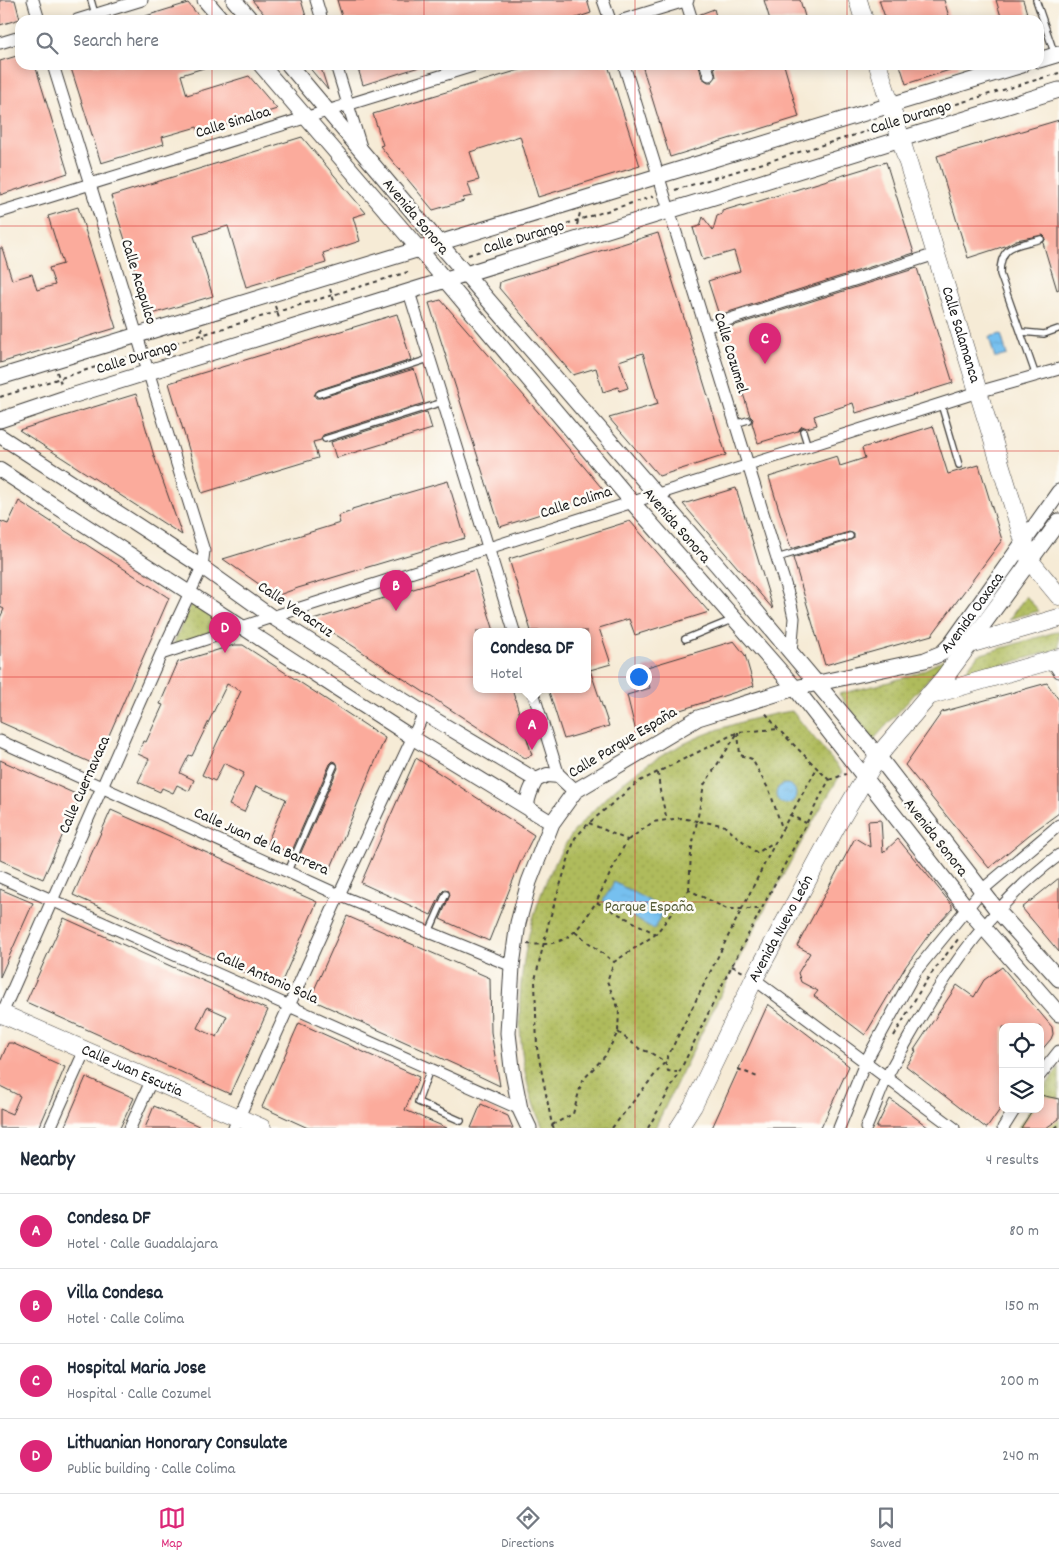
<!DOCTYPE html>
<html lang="en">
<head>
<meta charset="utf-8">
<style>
	:root { --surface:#fff; --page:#f2f2f3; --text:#1f2937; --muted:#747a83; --line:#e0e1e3; --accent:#db2777 }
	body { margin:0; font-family:Dekko,sans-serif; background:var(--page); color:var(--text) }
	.controls { position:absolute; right:15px; bottom:15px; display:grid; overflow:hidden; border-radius:10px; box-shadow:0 2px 12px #0003 }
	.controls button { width:45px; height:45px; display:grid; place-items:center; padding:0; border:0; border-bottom:1px solid var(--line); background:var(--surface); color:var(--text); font:25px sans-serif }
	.you { position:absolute; left:638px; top:676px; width:18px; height:18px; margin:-12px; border:4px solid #fff; border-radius:50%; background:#1a73e8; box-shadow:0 0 0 8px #1a73e833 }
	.badge { display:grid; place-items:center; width:32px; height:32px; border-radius:50%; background:var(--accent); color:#fff; font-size:16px; font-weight:700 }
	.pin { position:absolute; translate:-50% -41px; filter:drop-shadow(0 1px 2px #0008) }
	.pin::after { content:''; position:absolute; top:26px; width:18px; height:15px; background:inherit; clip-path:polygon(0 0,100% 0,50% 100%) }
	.popup { position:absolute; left:473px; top:628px; width:118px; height:65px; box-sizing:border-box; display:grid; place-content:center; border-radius:10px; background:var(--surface); filter:drop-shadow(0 1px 4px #0005); font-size:16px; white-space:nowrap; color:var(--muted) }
	.popup b { font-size:19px; color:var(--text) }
	.popup::after { content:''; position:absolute; left:50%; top:100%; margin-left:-10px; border:10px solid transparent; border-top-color:var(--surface) }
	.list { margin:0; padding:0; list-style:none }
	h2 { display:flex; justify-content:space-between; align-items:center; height:65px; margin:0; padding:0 20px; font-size:21px }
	h2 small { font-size:16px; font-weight:400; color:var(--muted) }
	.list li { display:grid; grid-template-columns:32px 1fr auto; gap:15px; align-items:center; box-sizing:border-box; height:75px; padding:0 20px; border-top:1px solid var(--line) }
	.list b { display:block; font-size:19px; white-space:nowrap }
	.list p { margin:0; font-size:16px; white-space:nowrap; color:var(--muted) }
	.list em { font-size:16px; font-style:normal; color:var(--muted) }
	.icon { flex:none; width:28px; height:28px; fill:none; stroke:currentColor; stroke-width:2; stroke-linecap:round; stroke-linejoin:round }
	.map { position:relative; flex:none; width:1059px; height:1128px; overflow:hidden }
	.search { position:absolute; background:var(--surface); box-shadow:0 2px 12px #0003; left:15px; right:15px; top:15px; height:55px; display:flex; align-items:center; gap:12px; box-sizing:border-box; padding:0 18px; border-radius:15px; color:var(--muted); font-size:19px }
	.sheet { height:365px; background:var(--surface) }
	nav { display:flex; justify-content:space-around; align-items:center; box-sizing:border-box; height:70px; border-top:1px solid var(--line); background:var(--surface); font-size:14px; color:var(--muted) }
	nav a { display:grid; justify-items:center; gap:2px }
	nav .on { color:var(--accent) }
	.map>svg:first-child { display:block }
</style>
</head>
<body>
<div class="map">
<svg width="1059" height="1128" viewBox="0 0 1059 1128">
	<defs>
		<pattern id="park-dots" width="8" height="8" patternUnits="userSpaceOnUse" patternTransform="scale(1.25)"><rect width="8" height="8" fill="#afbb5c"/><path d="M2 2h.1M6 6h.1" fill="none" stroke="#96a04f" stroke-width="1.8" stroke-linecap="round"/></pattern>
		<pattern id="water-ripples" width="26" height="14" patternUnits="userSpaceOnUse" patternTransform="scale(1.25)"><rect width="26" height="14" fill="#76c0ef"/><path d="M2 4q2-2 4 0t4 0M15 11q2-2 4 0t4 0" fill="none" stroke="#66a4cc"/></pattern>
	</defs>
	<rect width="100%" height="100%" fill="#fdfcf7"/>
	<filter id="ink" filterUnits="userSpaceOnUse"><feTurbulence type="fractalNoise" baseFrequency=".02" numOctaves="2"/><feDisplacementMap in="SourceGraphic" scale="10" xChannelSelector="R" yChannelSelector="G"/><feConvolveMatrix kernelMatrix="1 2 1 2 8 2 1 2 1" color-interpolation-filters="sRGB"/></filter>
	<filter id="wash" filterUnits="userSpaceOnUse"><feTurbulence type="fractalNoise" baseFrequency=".0096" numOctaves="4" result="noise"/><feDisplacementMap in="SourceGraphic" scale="20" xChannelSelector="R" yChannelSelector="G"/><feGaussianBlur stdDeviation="1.12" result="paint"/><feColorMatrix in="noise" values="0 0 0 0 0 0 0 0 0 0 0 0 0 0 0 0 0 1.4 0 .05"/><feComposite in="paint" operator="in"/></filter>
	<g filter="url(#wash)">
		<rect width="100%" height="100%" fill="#f6ebd6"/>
		<path fill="url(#park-dots)" stroke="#666c3c" d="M1026 596 1039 611 1009 619Z
			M191 603 227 626 173 645Z
			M1059 631V649L961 677 978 655Z
			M954 651 873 740 839 694C879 684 922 678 954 651Z
			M792 711 842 772C773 887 713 1008 655 1128H543C522 1084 517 1031 521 983 526 932 541 881 570 837 578 825 590 814 600 803 652 751 720 722 792 711Z
			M1059 1067V1128H1018L1030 1109H1040V1094Z"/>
		<path fill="url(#water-ripples)" stroke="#496e86" d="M1001 334 1007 355 995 358 989 337Z
			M776 794a10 10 0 1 1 20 0a10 10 0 1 1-20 0Z
			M614 882 664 909 654 929 603 901Z"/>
		<g id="blocks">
			<path fill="#fbab9c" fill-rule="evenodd" d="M0 0H15L20 19 0 25Z
				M252 0H301L307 20H269Z
				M337 0H587L591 13 570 20H343Z
				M764 0H800L806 20H770Z
				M879 0H944L950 20H886Z
				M996 0H1023L1029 20H1002Z
				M188 3 202 20H139V18Z
				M714 9 717 20H699L698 15Z
				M20 55V65H35L68 173 0 195V61Z
				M70 65H206L207 67 181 75 187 95 249 76 277 109 199 133 197 127 162 137 164 144 101 163Z
				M307 65H320L328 90Z
				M357 65H419V67L363 85Z
				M536 65H608L640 166 538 197 520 136 470 152 479 180 468 183 472 196 463 198 464 201 433 210 380 146 383 145 373 114Z
				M642 65H699L702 78 708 82H712L716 77 714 65H784L799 117 670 157Z
				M900 65H959V67L906 84Z
				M1059 120V289L1057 290 1043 243 1046 238 1043 235 1016 240 1005 246 968 258 937 156Z
				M302 137 366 213 353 217 360 241 323 253 326 263 246 287 228 226 194 236 213 296 149 315 111 196Z
				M886 162 914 253 719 315 708 281 740 271 734 251 703 260 693 228 700 226 703 217 713 230 717 216 722 214V211L742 205 743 206Z
				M78 207 116 328 0 363V248H2L12 280 32 274 37 290 55 285 49 268 63 264 48 216Z
				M658 233 726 455 659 476 609 418 658 404 643 353 619 361 628 388 619 391 618 387 603 392 596 368 573 375 499 288 500 282Z
				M917 268 953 383 856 413 853 403 814 416 817 425 807 428 802 426 798 431 758 443 752 423 753 419 750 416 723 329Z
				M441 300 538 412 606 493 500 527 429 303Z
				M397 314 411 360 318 390 314 395 316 398H320L414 369 424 403 323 435 321 440 313 442 318 458 202 493 169 383Z
				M136 394 154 456 182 535 19 430Z
				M427 412 432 429 336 458 331 442Z
				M933 426 948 474 979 465 1002 540 932 635 825 665 793 558 851 540 854 538V534L849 532 791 549 769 477 837 456 840 466 865 458 862 448Z
				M448 481 465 538 298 588 276 596 223 559 340 523 338 516 352 511V509Z
				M736 488 757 556 773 609 683 504Z
				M19 501 169 598 96 765 0 722V618L4 609 0 607V521L8 524Z
				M630 521 709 612 635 635 629 619 599 628 611 664 590 670 609 726 564 739 548 689H587V631H531L509 559Z
				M475 570 494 631H477V689H512L532 755 525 758 313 620Z
				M734 641 745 655 754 686 659 717 636 732 627 695 650 688 644 668Z
				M234 645H243L385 738 330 870 299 857 338 768 336 762 333 761 330 764 291 853 267 843 286 799 256 786 244 812 229 805 244 773 224 763 215 781 202 775 241 691 227 684 192 756 189 755 180 773 194 780 189 791 177 785 173 793 162 788 160 792 138 782 149 759 138 754 143 741 146 742 163 705 160 704 178 662Z
				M1047 683 1059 700V813L1029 835 989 868 905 765 942 712Z
				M416 758 534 835 520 863 489 941 440 919 450 895 448 890 445 889 442 892 431 915 361 883Z
				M0 760 80 796 43 879 0 860Z
				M111 810 317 902 279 988 73 895Z
				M881 820 883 853 898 839 952 905V909L930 933 906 966 865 1035 814 996 818 991 801 982 798 973 810 953 797 946 855 838 870 847 868 821Z
				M1059 878V952L1022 908Z
				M0 889 33 903 0 977Z
				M347 916 490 978 491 1032 500 1086 456 1065 310 999Z
				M64 918 268 1010 230 1094 26 1002ZM207 1007 227 1016 217 1037 197 1028Z
				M1002 967 1052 1027 1053 1034 1051 1039 1040 1052V1027H1003V1105L987 1128H986L906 1066 916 1051 914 1050 957 985 974 997 984 980Z
				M768 1004 849 1066 821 1128H712Z
				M299 1023 419 1077 405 1110 447 1128H308L262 1107Z
				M8 1043H12L65 1067 39 1128H0V1109L12 1114 20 1096 0 1086V1062Z
				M86 1077 134 1098 120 1128H64Z
				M1040 1095 1059 1099V1119L1046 1128H1021L1033 1109H1040Z
				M890 1099 903 1108 929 1128H876Z
				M481 1104 508 1116 513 1128H471Z
				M154 1106 181 1118 203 1128H145Z"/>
		</g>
	</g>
	<g filter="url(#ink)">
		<use href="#blocks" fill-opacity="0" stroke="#3d3b38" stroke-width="1"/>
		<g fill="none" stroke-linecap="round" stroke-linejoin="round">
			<g stroke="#3d3b38" stroke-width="8">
				<path id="service" d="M91 0 95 14
					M1036 0 1055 55
					M1022 332 1044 334 1058 329
					M1036 376 1000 274C1000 243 1017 246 1041 239
					M319 394 429 359
					M941 404 959 465
					M735 424 748 420
					M803 431 808 447
					M325 439 443 402
					M777 558 850 536
					M685 639 734 619
					M288 871 334 766
					M429 932 446 894
					M430 1069 418 1102 461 1121"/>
			</g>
			<g stroke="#3d3b38" stroke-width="13">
				<path id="minor" d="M33 0 39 20
					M316 0 322 20
					M603 0 610 20
					M686 1 692 20
					M77 20 142 0
					M623 20 688 0
					M0 43 20 37
					M336 65 361 147
					M624 65 790 600 794 618 791 653
					M706 65 709 75
					M0 212 476 65
					M409 292 514 631
					M705 327 936 254
					M161 654 272 617 978 392 1059 369
					M1051 660 1059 672
					M532 689 559 776
					M0 741 339 895 512 966
					M0 877 520 1109
					M754 979 954 1128
					M0 1018 161 654 202 567 204 551 53 65
					M1040 1075 1059 1051
					M50 1128 85 1050
					M130 1128 152 1079
					M234 1128 339 895 424 713
					M839 1128 865 1063 915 972 982 890 1059 825
					M866 1128C873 1112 879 1095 886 1079 892 1065 901 1052 908 1039 947 970 995 902 1059 855
					M1003 1128 1015 1109"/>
			</g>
			<g stroke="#3d3b38" stroke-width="16">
				<path id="tertiary" d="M0 436 202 567 272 617 424 713 536 780 547 775 559 776 575 791
					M0 470 413 738 552 823
					M531 811 527 805C528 795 531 789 536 780"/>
			</g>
			<g stroke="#3d3b38" stroke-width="17">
				<g id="secondary">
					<path d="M205 0 222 20"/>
					<path d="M234 0 251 20"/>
					<path d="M1039 60 1059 54"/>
					<path d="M261 65 419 249 632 502 795 688 966 907 1059 1014"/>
					<path d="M289 65 439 243 718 566 878 756 997 910 1059 979"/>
					<path d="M0 377 1022 65"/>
					<path d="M0 420 65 398 1059 90"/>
					<path d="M969 644 1059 521"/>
					<path id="s1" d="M529 1128 520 1109 512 1068 508 1033 512 966 518 923 529 882 552 823 575 791 698 718 795 688 925 660 942 653 951 644 1059 492"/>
				</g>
			</g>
			<g stroke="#3d3b38" stroke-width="19">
				<g id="primary">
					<path d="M858 0 864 20"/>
					<path id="s2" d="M878 65 1030 561 1059 596"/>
					<path d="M928 696 1059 658"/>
					<path id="s3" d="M0 1013 262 1128"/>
					<path id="s4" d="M679 1128 693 1106 754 979 836 827 878 756 944 678 969 644 1059 618"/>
				</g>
			</g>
			<path stroke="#3d3b38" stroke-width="2" stroke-dasharray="4 4" stroke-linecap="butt" d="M910 118 1059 73
				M675 190 881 127
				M577 225 580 213
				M504 236 508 248
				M468 255 654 196
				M330 289 334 301
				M275 306 279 318
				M201 328 205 340
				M152 350 408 272
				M57 372 61 384
				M0 397 131 356
				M738 732 740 755 752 759 770 792 782 828
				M658 773 660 791 667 820
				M829 780 846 774
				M790 816 817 768
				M589 823 627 840 596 902 656 934 689 890 727 909H761
				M782 830 790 815 806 823
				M628 840 653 822 681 818 697 821 704 785 737 734
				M689 890 691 853 697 821 723 825 757 853 774 842
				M575 932 614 962
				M527 944C567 947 577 933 596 902
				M732 966 743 972
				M618 1032 640 1049 651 1053 665 1062 668 1071 677 1072
				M894 1036 925 982 959 938
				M738 1069 760 1078
				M552 1125 573 1114 582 1081 605 1056 618 1032 619 1010 607 981 614 962 656 934
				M554 1128 552 1125 537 1048 535 980 549 921 575 838 589 823 638 782 738 732 778 729
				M612 1128 665 1062 782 829
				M648 1128 676 1079 727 975 829 780 778 729 764 711
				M1055 1128 1059 1125"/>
			<use href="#service" stroke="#fff" stroke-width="5.5"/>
			<use href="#minor" stroke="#fff" stroke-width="11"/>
			<use href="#tertiary" stroke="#fff" stroke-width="14"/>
			<use href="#secondary" stroke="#fff" stroke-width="15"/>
			<use href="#primary" stroke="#fff" stroke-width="18"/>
		</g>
	</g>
	<path fill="none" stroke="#d62828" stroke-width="1" stroke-opacity="0.55" d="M212 0V20M424 0V20M635 0V20M847 0V20M212 65V1128M424 65V1128M635 65V1128M847 65V1128M0 226H1059M0 451H1059M0 677H1059M0 902H1059"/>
	<g text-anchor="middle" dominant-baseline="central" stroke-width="5" stroke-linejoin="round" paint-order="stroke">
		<g font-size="16" fill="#1c1c1c" stroke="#fdfcf7">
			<text transform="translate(911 118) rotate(-17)">Calle Durango</text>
			<text transform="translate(233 123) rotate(-17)">Calle Sinaloa</text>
			<text transform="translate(415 217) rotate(50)">Avenida Sonora</text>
			<text transform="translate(524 238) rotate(-17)">Calle Durango</text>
			<text transform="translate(138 282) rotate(73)">Calle Acapulco</text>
			<text stroke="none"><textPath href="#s2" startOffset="282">Calle Salamanca</textPath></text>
			<text transform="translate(730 353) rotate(73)">Calle Cozumel</text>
			<text transform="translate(137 358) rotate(-17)">Calle Durango</text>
			<text transform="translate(576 503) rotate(-18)">Calle Colima</text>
			<text transform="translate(676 526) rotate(49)">Avenida Sonora</text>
			<text transform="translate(295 610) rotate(34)">Calle Veracruz</text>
			<text stroke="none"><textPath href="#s1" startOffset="800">Avenida Oaxaca</textPath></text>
			<text transform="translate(623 743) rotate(-31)">Calle Parque España</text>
			<text transform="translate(85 785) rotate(-66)">Calle Cuernavaca</text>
			<text transform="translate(935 838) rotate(52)">Avenida Sonora</text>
			<text transform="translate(261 842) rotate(24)">Calle Juan de la Barrera</text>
			<text stroke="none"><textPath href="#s4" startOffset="224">Avenida Nuevo León</textPath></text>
			<text transform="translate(267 978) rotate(24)">Calle Antonio Sola</text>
			<text stroke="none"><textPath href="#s3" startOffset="144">Calle Juan Escutia</textPath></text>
		</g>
		<g font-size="16" fill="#575c36" stroke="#fdfcf7">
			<text x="649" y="907">Parque España</text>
		</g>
	</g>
</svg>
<div class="controls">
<button><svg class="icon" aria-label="locate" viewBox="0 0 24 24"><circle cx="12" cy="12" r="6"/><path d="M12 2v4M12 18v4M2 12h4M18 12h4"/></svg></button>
<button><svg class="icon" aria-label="layers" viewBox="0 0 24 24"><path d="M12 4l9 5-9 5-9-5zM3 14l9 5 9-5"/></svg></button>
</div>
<div class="you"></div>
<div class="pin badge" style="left:532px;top:750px">A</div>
<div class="popup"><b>Condesa DF</b>Hotel</div>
<div class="pin badge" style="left:396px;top:611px">B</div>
<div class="pin badge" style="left:765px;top:364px">C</div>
<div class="pin badge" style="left:225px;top:653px">D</div>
<div class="search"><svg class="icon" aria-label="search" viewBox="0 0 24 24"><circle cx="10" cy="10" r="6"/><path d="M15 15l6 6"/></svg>Search here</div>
</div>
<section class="sheet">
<h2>Nearby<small>4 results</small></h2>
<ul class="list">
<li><span class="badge">A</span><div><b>Condesa DF</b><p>Hotel · Calle Guadalajara</p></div><em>80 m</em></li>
<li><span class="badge">B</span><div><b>Villa Condesa</b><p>Hotel · Calle Colima</p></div><em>150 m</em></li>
<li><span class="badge">C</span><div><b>Hospital Maria Jose</b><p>Hospital · Calle Cozumel</p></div><em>200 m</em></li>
<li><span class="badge">D</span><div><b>Lithuanian Honorary Consulate</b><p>Public building · Calle Colima</p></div><em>240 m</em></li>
</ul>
</section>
<nav>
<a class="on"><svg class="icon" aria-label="map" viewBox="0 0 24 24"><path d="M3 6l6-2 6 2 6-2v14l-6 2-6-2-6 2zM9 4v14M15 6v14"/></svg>Map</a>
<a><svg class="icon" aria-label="directions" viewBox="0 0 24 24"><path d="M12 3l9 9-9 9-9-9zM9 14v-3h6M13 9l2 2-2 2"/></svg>Directions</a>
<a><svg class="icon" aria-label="saved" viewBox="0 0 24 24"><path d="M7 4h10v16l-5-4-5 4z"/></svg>Saved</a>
</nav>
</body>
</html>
